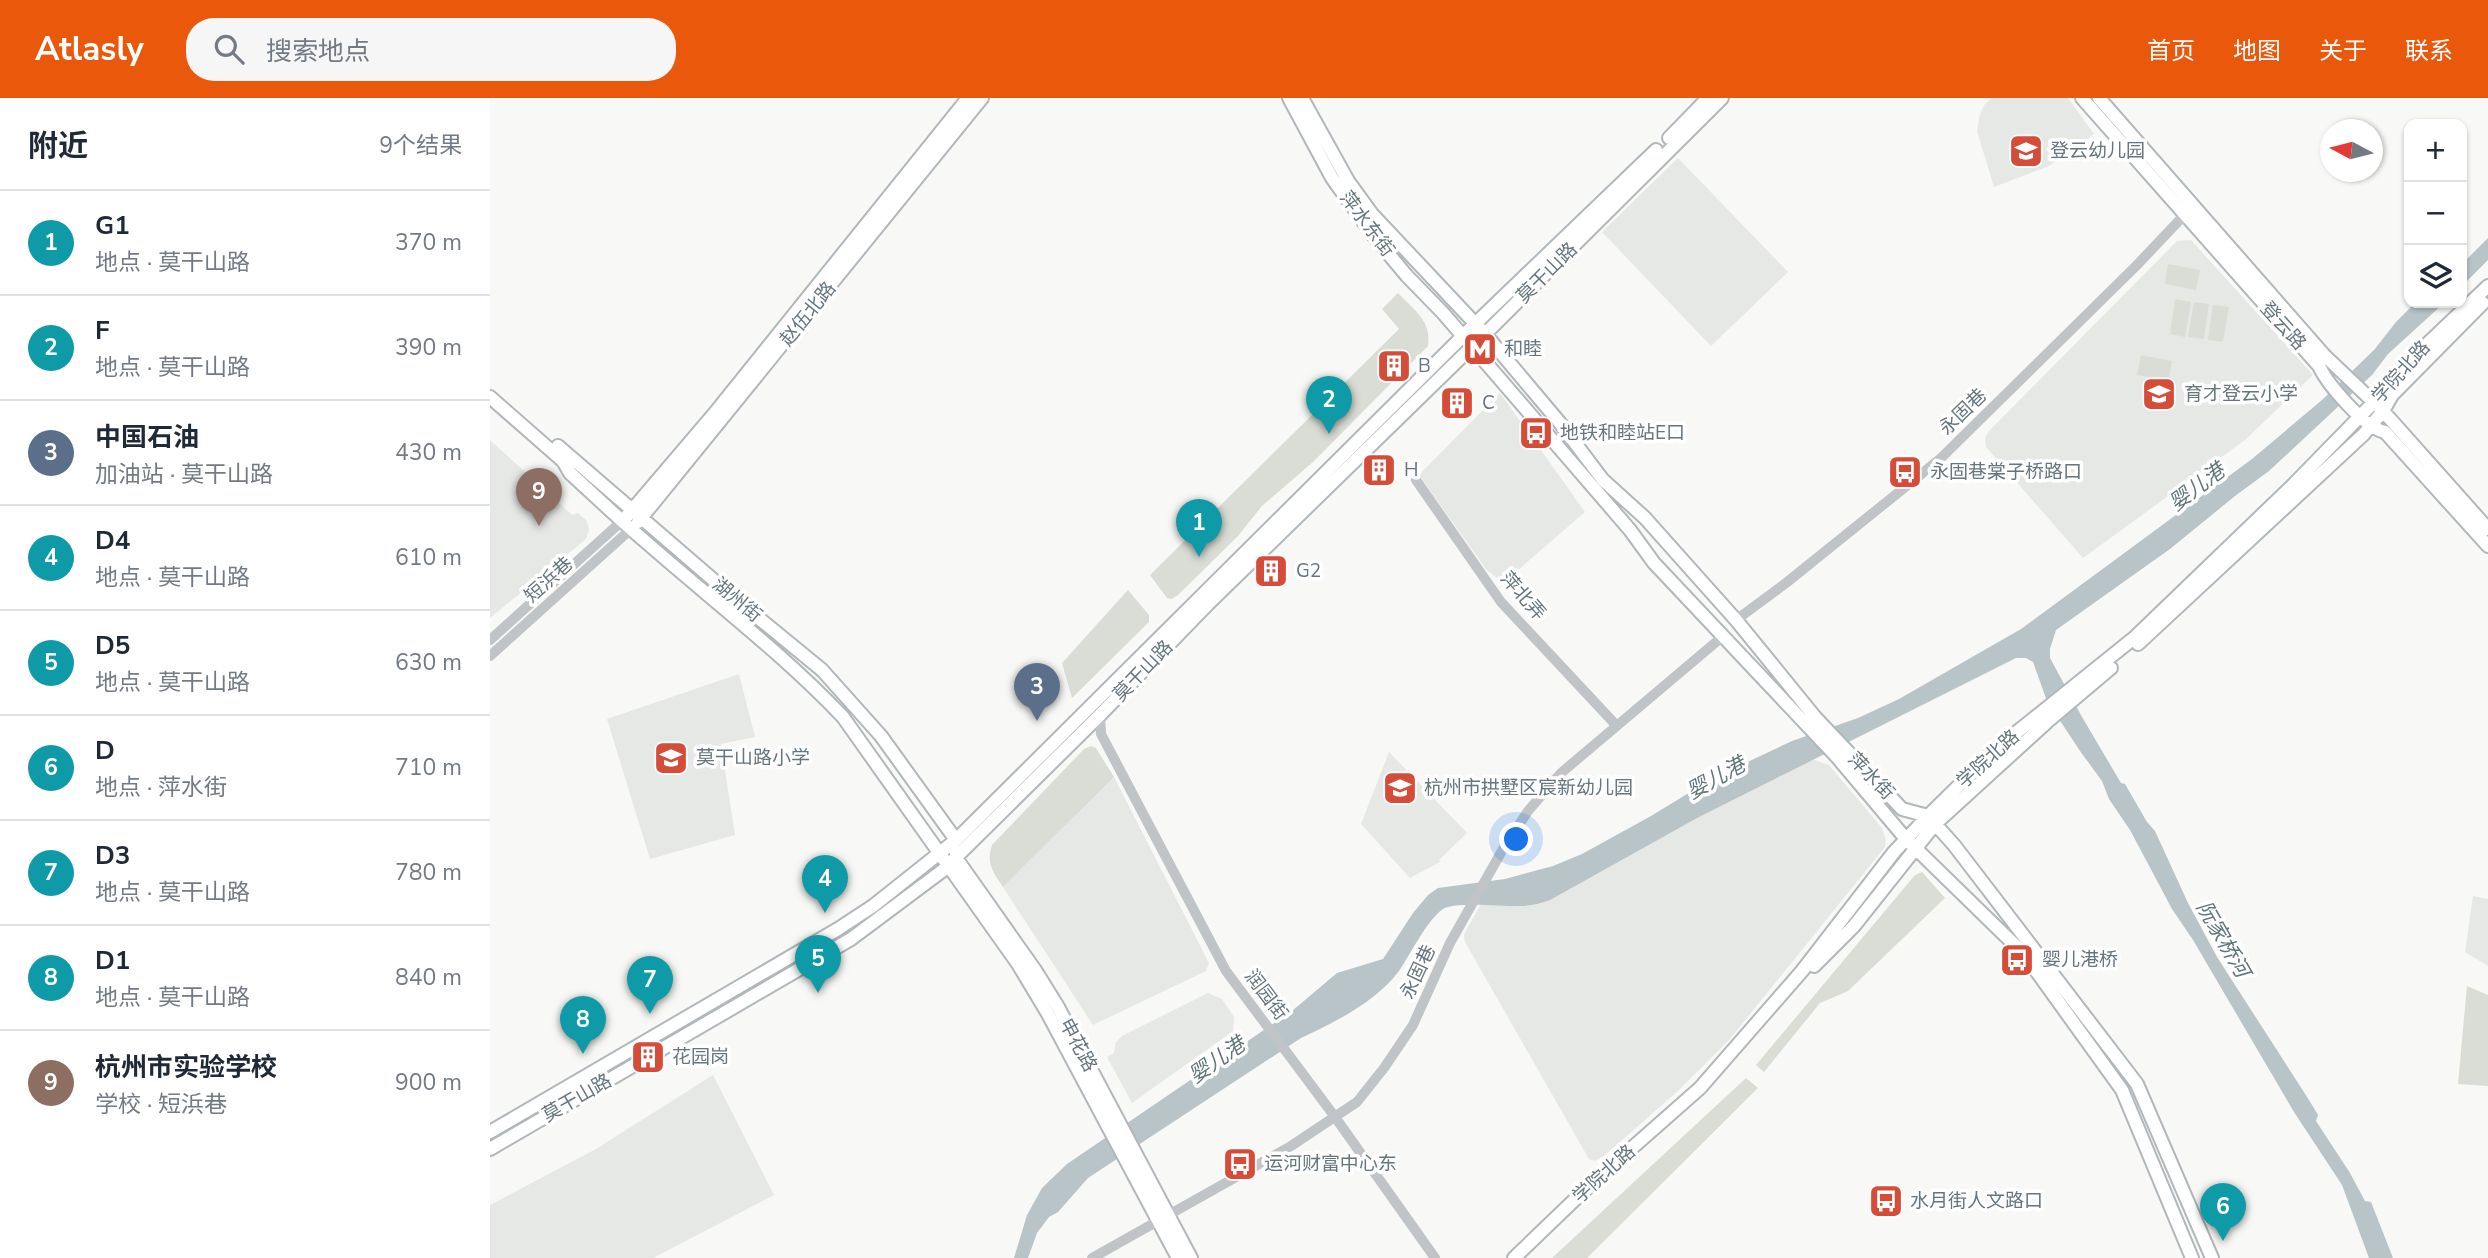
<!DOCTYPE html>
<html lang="zh">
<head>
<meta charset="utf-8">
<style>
	:root { --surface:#fff; --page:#f6f6f7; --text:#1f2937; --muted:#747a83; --line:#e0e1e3; --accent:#ea580c }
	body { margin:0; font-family:"Nunito Sans","Noto Sans SC",sans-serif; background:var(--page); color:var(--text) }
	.controls { position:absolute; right:21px; top:21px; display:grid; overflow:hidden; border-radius:14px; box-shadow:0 2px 5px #0004 }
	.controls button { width:63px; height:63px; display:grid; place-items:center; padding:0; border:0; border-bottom:2px solid var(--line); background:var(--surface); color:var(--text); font:35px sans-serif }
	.compass { position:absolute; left:1830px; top:21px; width:63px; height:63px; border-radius:50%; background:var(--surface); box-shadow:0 2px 5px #0004; rotate:277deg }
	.you { position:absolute; left:1027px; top:742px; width:24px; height:24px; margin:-18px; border:5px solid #fff; border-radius:50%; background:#1a73e8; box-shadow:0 0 0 10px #1a73e833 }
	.badge { display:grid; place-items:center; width:46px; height:46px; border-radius:50%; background:var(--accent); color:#fff; font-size:23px; font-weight:700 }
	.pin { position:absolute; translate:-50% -58px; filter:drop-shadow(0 2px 4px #0008) }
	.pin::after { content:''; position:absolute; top:37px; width:24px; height:21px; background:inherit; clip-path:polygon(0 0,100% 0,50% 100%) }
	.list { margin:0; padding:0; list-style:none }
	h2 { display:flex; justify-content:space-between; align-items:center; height:91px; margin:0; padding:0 28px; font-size:30px }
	h2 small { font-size:23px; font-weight:400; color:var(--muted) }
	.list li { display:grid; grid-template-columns:46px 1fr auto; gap:21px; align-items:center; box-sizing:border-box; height:105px; padding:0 28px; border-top:2px solid var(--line) }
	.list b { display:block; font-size:26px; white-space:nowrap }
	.list p { margin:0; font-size:23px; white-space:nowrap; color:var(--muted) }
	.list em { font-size:23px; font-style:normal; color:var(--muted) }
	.icon { flex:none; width:38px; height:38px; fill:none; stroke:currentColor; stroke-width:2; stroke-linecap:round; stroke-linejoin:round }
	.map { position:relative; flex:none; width:1998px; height:1160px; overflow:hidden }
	header { display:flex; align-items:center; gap:42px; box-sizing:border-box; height:98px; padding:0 35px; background:var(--accent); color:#fff }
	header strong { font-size:33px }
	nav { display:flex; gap:38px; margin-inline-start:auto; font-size:24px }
	.search { width:490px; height:63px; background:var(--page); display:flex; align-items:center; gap:18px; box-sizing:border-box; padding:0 24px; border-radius:28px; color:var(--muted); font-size:26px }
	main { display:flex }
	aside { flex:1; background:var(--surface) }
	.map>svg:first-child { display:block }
</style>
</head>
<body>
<header>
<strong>Atlasly</strong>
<div class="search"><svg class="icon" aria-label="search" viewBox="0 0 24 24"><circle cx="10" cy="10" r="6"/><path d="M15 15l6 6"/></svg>搜索地点</div>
<nav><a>首页</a><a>地图</a><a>关于</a><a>联系</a></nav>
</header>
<main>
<aside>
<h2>附近<small>9个结果</small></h2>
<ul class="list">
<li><span class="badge" style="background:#0f9aa8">1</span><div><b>G1</b><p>地点 · 莫干山路</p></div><em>370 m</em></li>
<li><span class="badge" style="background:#0f9aa8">2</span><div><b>F</b><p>地点 · 莫干山路</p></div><em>390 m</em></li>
<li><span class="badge" style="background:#5c6f8a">3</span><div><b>中国石油</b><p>加油站 · 莫干山路</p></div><em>430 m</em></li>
<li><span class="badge" style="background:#0f9aa8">4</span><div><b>D4</b><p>地点 · 莫干山路</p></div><em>610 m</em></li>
<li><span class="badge" style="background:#0f9aa8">5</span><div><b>D5</b><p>地点 · 莫干山路</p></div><em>630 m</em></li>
<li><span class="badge" style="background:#0f9aa8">6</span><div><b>D</b><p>地点 · 萍水街</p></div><em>710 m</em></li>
<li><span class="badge" style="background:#0f9aa8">7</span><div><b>D3</b><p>地点 · 莫干山路</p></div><em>780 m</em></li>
<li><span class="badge" style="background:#0f9aa8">8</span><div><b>D1</b><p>地点 · 莫干山路</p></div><em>840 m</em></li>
<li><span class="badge" style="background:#8d6e63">9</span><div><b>杭州市实验学校</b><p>学校 · 短浜巷</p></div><em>900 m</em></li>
</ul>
</aside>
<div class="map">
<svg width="1998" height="1160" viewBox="0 0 1998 1160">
	<rect width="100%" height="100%" fill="#f8f8f6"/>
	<path fill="#e6e8e6" d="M1502 0H1578L1604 36 1559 68 1504 89 1487 33 1490 16 1495 6Z
		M1188 60 1298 174 1221 248 1112 134Z
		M1701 142 1823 277 1755 342 1593 460 1496 349 1495 340 1499 333 1687 143Z
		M1010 295 1095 414 1020 479 1009 482 996 471 929 377Z
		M0 342 82 417 88 415 97 423 99 432 96 441 0 520Z
		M249 576 265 639 231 646 245 737 160 761 117 621Z
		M899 654 977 735 949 762 950 764 920 780 871 726Z
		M1316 659 1339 667 1392 730 1396 742 1395 749 1239 942 1189 992 1114 1058 1105 1063 1099 1061 975 844 974 836 994 801Z
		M624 679 719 865 716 873 603 927 513 789Z
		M1983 798 1998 801V868L1975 854Z
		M718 895 732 901 744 919 743 933 642 1005 617 959 624 955 626 944 632 938Z
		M223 977 284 1097 163 1160H0V1107L106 1051Z"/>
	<path fill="#d9ddd5" d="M1678 166 1710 172 1706 192 1675 186Z
		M908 195C924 212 942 223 938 248L823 364 772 408 748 438 688 497 682 501 677 500 660 477 909 231 892 211Z
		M1685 201 1701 204 1695 239 1680 236Z
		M1704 204 1719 206 1714 241 1698 239Z
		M1723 207 1739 209 1733 244 1718 242Z
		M1651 257 1682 263 1679 282 1647 277Z
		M638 492 659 517V524L582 600 572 565Z
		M601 648 606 650 624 679 513 789C503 774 496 766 502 747L594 651Z
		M1432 774 1455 800 1358 893 1330 905 1274 974 1266 967 1425 777Z
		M1977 888 1998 897V988L1968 986Z
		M1256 980 1268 990 1097 1160H1062Z"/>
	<path fill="#b8c4c7" d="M1998 140V162L1972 188V166Z
		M1925 205H1954L1898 256 1882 277 1779 373 1745 398 1680 451 1566 532 1560 551V560L1592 619 1631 685 1635 686 1657 724 1665 733 1698 805 1727 859 1819 1002 1828 1017 1826 1023 1860 1075 1875 1103 1881 1104 1903 1160H1879L1852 1087 1804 1014 1703 842 1682 811 1640 732 1619 701 1612 683 1590 653 1557 603 1543 564 1536 560H1526L1207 720 1060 802C1052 805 1044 807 1034 808 1016 809 966 803 953 811 937 822 920 857 909 873 886 904 845 924 811 940L598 1080 568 1114 559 1119 547 1135 538 1160H524L537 1117 552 1090 577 1066 802 913 847 875 893 861 923 815 938 797 948 790 1015 781 1063 768 1092 756 1161 718 1220 682 1266 660 1302 643 1368 620 1409 601 1531 531 1762 361 1832 302 1884 252 1906 224Z"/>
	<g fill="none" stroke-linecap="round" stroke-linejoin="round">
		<g stroke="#b1b7ba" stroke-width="16">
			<path id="major" d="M799 0 842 80 886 141 917 178 953 215 1140 432 1164 465 1347 659 1416 741 1534 856 1632 992 1702 1160
				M812 0 858 83 882 116 995 236 1070 325 1113 382 1155 420 1246 522 1325 619 1412 711 1438 718 1464 747 1647 986 1722 1160
				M1592 0 1829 268C1838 287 1875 330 1895 334L1998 448
				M1609 0 1834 257 1893 313 1998 431
				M1179 40 1218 0
				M0 299 73 363 80 375C105 398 130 422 156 444 222 502 292 555 353 619L528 866 558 916 688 1160
				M68 348 249 504 332 572 391 638 466 742
				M137 418 224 316 478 0
				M148 424 492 0
				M1648 546 1874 336 1893 313 1902 297 1993 205
				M466 752V760L545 872 568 909 701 1160
				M1324 868 1364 828 1445 726 1557 624 1621 570
				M0 1034 348 831 383 808 466 742 986 225 1166 52
				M0 1051 361 841 452 773 610 617 718 506 995 236 1232 0
				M1024 1160 1100 1087 1210 990 1312 873 1404 754 1438 718 1507 650 1644 540 1803 387 1883 305 1894 287 1998 188"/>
		</g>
		<path stroke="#c0c4c7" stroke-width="10" d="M926 382 1011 504 1126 627
			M1246 522 1296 485 1450 361 1647 167 1700 111
			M0 542 132 423
			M0 558 141 431
			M610 617 611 636 736 873 845 1019 945 1160
			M602 1160 801 1048 867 1004 894 970 923 927 960 845 1013 751 1038 713 1071 675 1232 539"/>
		<use href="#major" stroke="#fff" stroke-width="12"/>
	</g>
	<defs>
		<g id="school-square" transform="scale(1.75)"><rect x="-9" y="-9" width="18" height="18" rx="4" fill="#d54d39" stroke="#fff"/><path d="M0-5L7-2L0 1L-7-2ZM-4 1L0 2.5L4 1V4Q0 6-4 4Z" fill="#fff"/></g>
		<g id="metro-square" transform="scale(1.75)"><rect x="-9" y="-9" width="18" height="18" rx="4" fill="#d54d39" stroke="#fff"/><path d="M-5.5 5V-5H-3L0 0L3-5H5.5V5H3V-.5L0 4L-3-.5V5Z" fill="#fff"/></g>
		<g id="building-square" transform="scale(1.75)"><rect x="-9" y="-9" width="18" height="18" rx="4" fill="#d54d39" stroke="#fff"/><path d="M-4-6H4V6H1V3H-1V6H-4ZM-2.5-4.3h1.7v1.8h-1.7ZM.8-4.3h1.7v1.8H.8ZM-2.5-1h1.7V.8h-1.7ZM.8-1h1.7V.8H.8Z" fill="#fff"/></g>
		<g id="bus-square" transform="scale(1.75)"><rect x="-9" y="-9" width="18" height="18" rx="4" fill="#d54d39" stroke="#fff"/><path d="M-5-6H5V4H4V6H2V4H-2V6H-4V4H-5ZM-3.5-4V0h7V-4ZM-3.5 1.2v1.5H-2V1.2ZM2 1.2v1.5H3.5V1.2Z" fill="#fff"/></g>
	</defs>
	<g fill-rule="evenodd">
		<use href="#school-square" x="1536" y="53"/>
		<use href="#metro-square" x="990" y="251"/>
		<use href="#building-square" x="904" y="268"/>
		<use href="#school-square" x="1669" y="296"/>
		<use href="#building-square" x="967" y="305"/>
		<use href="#bus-square" x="1046" y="335"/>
		<use href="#building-square" x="889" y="372"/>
		<use href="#bus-square" x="1415" y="374"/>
		<use href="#building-square" x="781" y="473"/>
		<use href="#school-square" x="181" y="660"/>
		<use href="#school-square" x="910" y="690"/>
		<use href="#bus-square" x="1527" y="862"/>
		<use href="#building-square" x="158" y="959"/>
		<use href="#bus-square" x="750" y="1066"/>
		<use href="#bus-square" x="1396" y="1103"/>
	</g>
	<g text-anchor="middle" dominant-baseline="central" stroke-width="7" stroke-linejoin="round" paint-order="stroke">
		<g font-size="19" fill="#66767e" stroke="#fff" text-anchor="start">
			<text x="1560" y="53">登云幼儿园</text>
			<text x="1014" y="251">和睦</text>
			<text x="928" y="268">B</text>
			<text x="1694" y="296">育才登云小学</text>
			<text x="992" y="305">C</text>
			<text x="1070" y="335">地铁和睦站E口</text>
			<text x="914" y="372">H</text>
			<text x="1440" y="374">永固巷棠子桥路口</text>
			<text x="806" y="473">G2</text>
			<text x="206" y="660">莫干山路小学</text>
			<text x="934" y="690">杭州市拱墅区宸新幼儿园</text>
			<text x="1552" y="862">婴儿港桥</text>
			<text x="182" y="959">花园岗</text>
			<text x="774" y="1066">运河财富中心东</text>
			<text x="1420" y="1103">水月街人文路口</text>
		</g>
		<g font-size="19" fill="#66767e" stroke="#fff">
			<text transform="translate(877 126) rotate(53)">萍水东街</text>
			<text transform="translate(1057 175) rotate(-45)">莫干山路</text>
			<text transform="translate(318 216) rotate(-51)">赵伍北路</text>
			<text transform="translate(1793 228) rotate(48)">登云路</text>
			<text transform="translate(1911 274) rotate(-48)">学院北路</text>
			<text transform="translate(1473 314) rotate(-44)">永固巷</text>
			<text transform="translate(59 482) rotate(-42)">短浜巷</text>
			<text transform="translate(1033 498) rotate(49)">萍北弄</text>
			<text transform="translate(247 502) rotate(40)">湖州街</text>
			<text transform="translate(653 573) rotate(-46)">莫干山路</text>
			<text transform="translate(1498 661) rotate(-42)">学院北路</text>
			<text transform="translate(1381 678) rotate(46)">萍水街</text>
			<text transform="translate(928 874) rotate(-65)">永固巷</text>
			<text transform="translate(776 897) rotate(53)">润园街</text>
			<text transform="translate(588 947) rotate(62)">申花路</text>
			<text transform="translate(87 1000) rotate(-30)">莫干山路</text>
			<text transform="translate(1114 1076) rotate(-42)">学院北路</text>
		</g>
		<g font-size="21" font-style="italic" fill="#607578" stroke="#fff">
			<text transform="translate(1707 389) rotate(-37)">婴儿港</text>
			<text transform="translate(1226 680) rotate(-29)">婴儿港</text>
			<text transform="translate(1733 841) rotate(60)">阮家桥河</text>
			<text transform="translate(727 962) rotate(-35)">婴儿港</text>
		</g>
	</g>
</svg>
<div class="controls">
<button>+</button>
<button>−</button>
<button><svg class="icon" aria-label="layers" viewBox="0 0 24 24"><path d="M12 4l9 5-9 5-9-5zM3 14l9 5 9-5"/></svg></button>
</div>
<svg class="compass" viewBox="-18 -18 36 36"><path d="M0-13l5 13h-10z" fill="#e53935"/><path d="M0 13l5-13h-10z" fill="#747a83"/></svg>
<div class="you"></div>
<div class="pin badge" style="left:709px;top:459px;background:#0f9aa8">1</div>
<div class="pin badge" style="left:839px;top:336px;background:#0f9aa8">2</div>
<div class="pin badge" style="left:547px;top:623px;background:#5c6f8a">3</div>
<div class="pin badge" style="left:335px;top:815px;background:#0f9aa8">4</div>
<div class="pin badge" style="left:328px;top:895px;background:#0f9aa8">5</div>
<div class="pin badge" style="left:1733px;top:1143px;background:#0f9aa8">6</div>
<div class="pin badge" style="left:160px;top:916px;background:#0f9aa8">7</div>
<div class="pin badge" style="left:93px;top:956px;background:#0f9aa8">8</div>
<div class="pin badge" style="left:49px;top:428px;background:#8d6e63">9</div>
</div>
</main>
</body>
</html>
